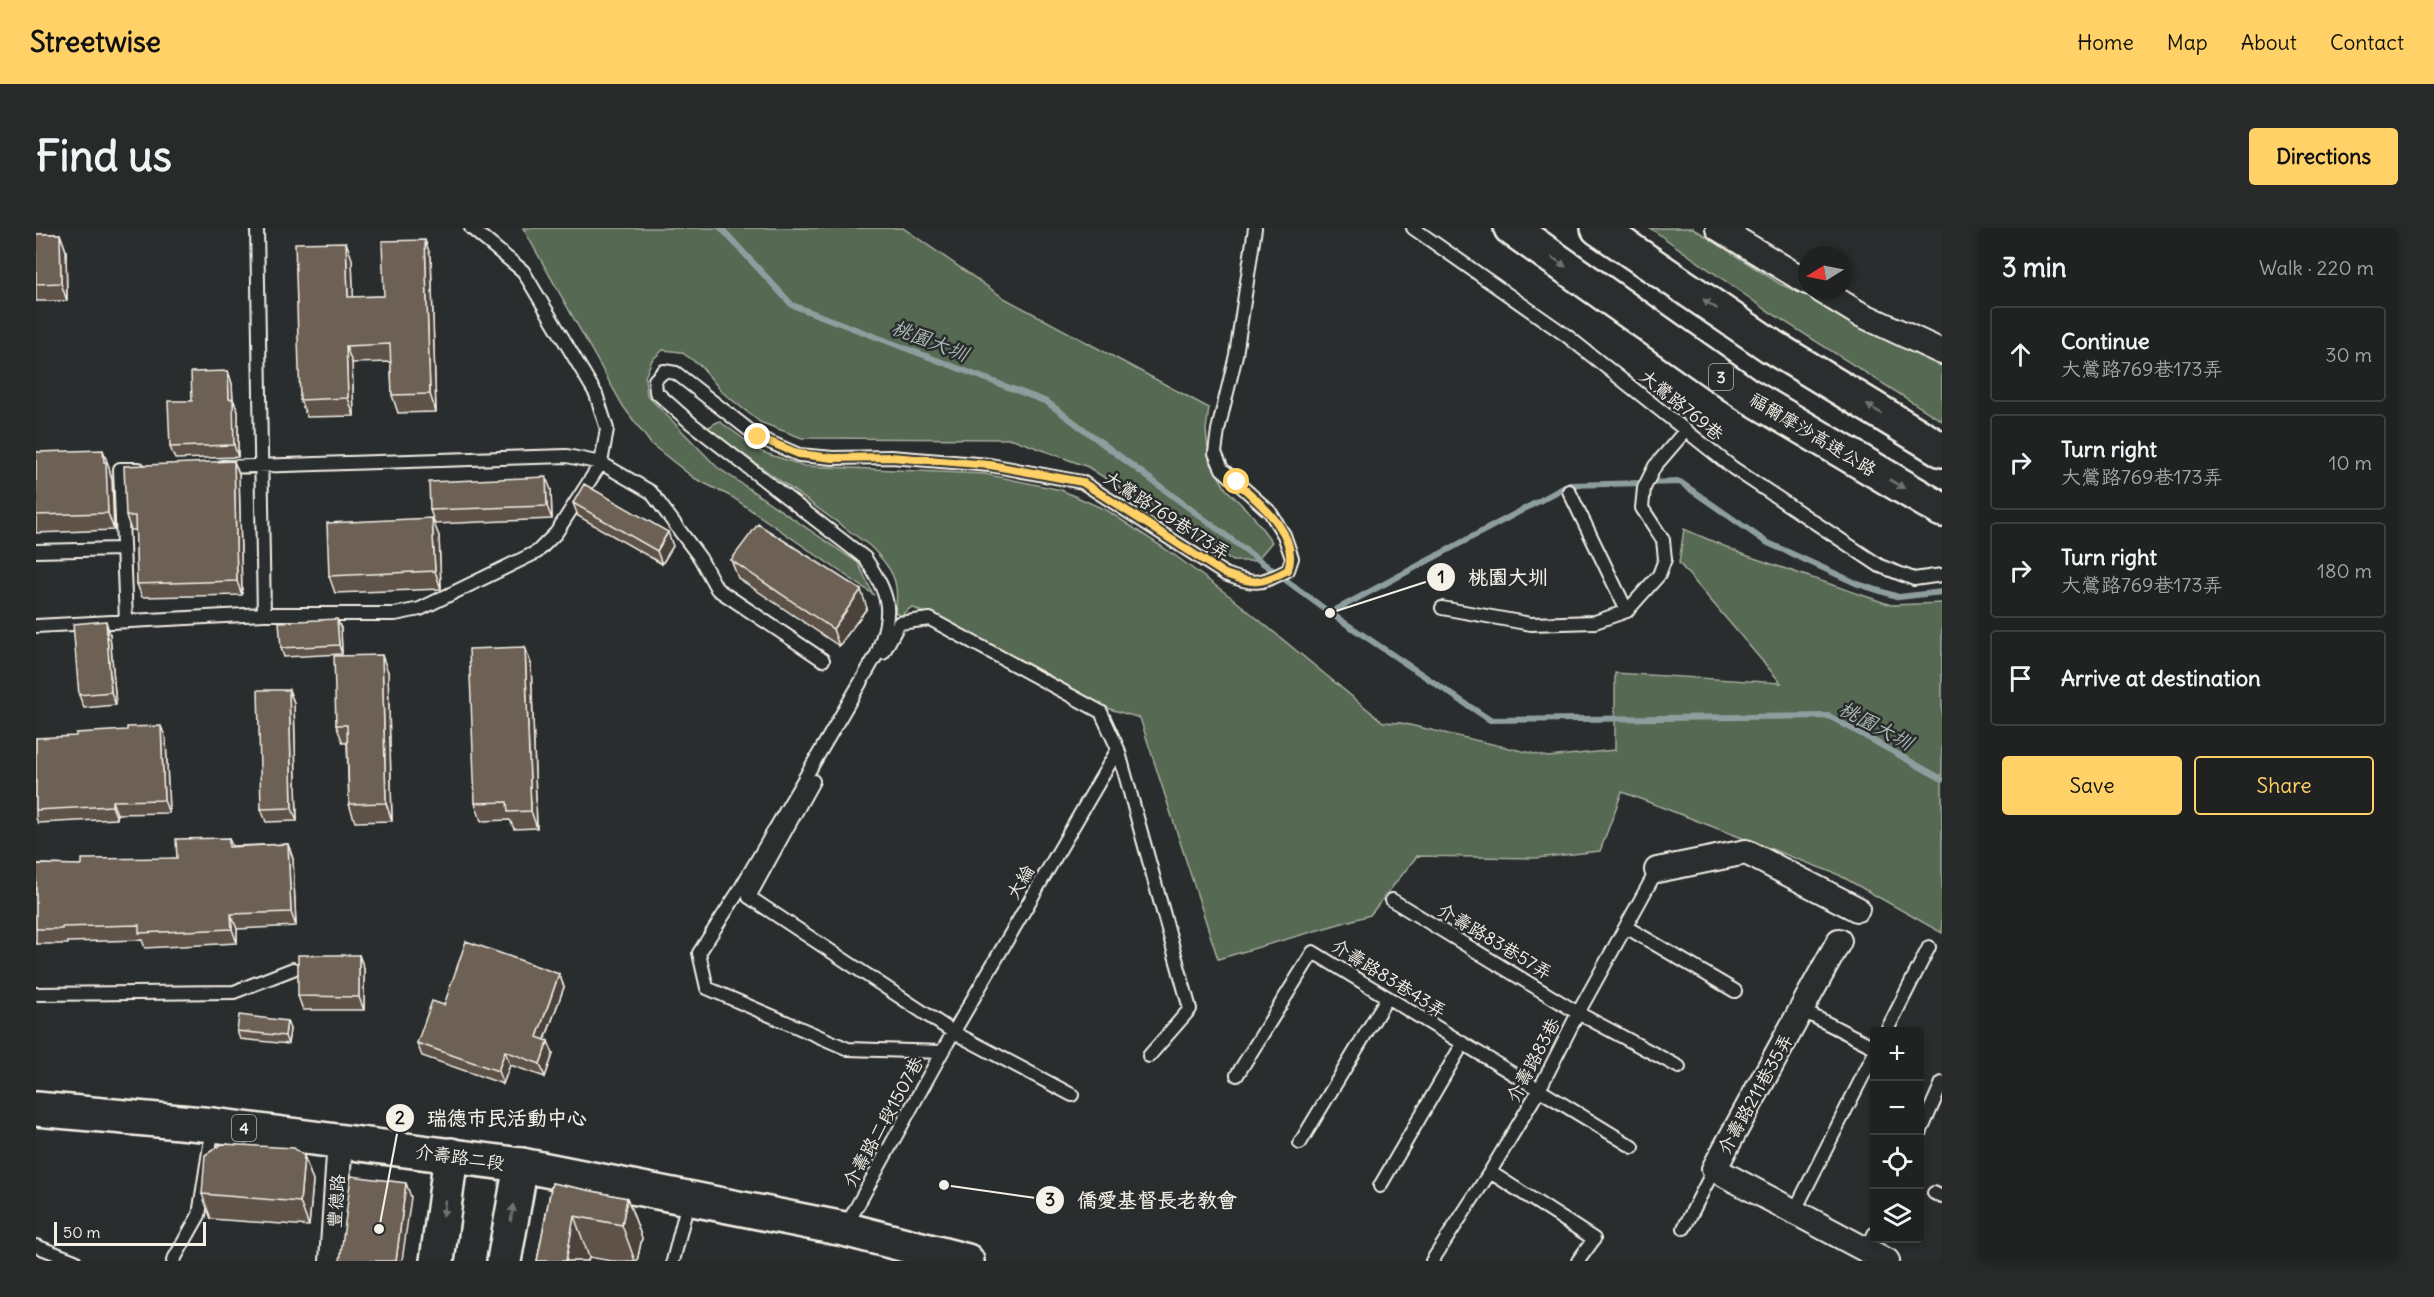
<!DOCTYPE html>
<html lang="en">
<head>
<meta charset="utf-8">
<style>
	:root { --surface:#202222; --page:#282a2a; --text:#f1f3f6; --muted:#a2a4a5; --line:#3d3f40; --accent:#ffd166 }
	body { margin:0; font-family:Delius,"LXGW WenKai TC",sans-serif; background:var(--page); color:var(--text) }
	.controls { position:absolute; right:18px; bottom:18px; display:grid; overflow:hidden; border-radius:6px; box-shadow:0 3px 9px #0003 }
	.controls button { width:54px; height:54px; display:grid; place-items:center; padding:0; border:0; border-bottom:2px solid var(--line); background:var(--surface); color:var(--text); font:30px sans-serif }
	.compass { position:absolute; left:1762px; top:18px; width:54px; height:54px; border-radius:50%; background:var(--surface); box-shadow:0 3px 9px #0003; rotate:260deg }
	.scale { position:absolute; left:18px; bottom:15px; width:152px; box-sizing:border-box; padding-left:6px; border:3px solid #f4f1e8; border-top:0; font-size:16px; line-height:21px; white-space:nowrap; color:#f4f1e8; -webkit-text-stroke:4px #2a2d2e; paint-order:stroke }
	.stop { position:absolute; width:18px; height:18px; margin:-14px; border:4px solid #ffd166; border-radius:50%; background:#fff }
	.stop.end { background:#ffd166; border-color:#fff; box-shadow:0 2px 6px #0008 }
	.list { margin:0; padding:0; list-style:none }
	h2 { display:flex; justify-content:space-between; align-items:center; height:78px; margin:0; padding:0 24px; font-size:26px }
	h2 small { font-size:20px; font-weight:400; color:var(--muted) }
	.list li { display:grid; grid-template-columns:39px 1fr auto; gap:18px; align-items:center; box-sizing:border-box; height:96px; margin:0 12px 12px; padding:0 12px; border:2px solid var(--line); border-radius:6px }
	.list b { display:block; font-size:22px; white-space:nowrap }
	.list p { margin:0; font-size:20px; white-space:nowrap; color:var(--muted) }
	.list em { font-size:20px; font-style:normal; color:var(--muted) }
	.actions { display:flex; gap:12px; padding:18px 24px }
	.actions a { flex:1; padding:14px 0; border:2px solid var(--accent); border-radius:6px; text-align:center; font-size:21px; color:var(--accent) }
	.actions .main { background:var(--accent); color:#111 }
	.icon { flex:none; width:33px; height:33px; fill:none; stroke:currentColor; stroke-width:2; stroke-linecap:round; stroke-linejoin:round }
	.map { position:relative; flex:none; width:1906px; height:1033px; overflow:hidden; border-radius:6px }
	header { display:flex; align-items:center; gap:36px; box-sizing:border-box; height:84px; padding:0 30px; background:var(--accent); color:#111 }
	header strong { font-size:28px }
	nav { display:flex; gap:33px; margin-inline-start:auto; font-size:21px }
	.intro { display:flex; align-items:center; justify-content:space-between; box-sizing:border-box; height:144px; padding:0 36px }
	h1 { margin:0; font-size:42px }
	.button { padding:15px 27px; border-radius:6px; background:var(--accent); color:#111; font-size:21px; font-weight:700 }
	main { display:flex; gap:36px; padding:0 36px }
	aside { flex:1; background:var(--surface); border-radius:6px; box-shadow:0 3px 9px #0003 }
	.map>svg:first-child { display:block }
</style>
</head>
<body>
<header>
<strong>Streetwise</strong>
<nav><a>Home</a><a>Map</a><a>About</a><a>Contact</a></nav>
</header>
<div class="intro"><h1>Find us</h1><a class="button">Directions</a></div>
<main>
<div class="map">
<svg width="1906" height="1033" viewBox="0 0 1906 1033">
	<rect width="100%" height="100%" fill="#2a2d2e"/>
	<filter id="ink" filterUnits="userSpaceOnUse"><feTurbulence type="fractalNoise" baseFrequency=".0167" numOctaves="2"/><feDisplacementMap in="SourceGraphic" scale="12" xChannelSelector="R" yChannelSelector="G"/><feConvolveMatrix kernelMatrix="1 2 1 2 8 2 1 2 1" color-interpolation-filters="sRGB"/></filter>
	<g filter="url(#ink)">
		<path fill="#566953" stroke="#a5ad9e" stroke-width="1.5" d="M487 0H867L968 70 1173 180 1170 202 1173 232 1190 261 1217 288 1236 314 1220 333H1197L1052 239 977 211 766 210 724 194 686 164 665 138 645 124 627 122 616 132 609 149 611 167 681 239 822 335 837 366 696 269 658 250 615 216 587 178Z
			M1614 0H1657L1744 56 1906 128V193L1729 81Z
			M683 193 726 224 768 238 949 246 1025 262 1072 283 1137 326 1195 369 1347 494 1365 495 1512 529 1579 522V445L1745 455 1643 335 1648 301 1709 327 1855 377 1906 375V705L1803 647 1586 564 1564 623 1500 630 1381 628 1334 687 1182 731 1104 490 1074 481 876 379 864 388 859 384C865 353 855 339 834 318L671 200Z"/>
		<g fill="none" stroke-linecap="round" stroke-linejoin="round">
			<path stroke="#8e9e9f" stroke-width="6" d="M685 0 756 77 1011 174 1294 385 1454 492 1793 488 1906 551
				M1294 385 1533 257 1644 254 1730 314 1822 356 1863 369 1906 364"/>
			<g stroke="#f4f1e8" stroke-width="16">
				<path id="service" d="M221 0 228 386
					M1377 0 1531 108 1697 240 1844 338 1878 351 1906 347
					M186 239 531 228 565 235 615 264 664 330 681 361 787 432
					M1533 263 1591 383
					M0 323 86 321
					M1406 380 1495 396 1559 394 1591 383 1623 347 1629 331 1627 312 1606 280 1608 260 1619 238 1650 202
					M90 393 84 241H103
					M0 398 228 386H359L384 381 501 324 520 305 565 235 571 201 560 166 487 43 435 0
					M847 425 863 395 894 391 1065 484 1082 521 1154 781 1113 828
					M777 553 713 669 917 804 1036 867
					M1356 672 1542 785 1643 839
					M1590 699 1699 763
					M0 766 198 764 257 741
					M1765 782 1838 819
					M1850 804 1893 719
					M906 824 812 821 671 760 663 725 703 663 841 426C857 381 855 370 829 330L656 196 620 164 619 152 628 143 640 145 722 209 763 227 797 230 855 229 954 237 1046 254 1189 346C1219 357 1223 357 1252 342L1256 330 1248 307 1234 284 1186 241 1179 225 1182 202 1200 127 1219 0
					M1201 847 1277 724 1597 919
					M1884 905 1906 855
					M1264 915 1351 770
					M1454 944 1558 1011 1542 1033
					M1344 958 1426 817
					M1898 965 1906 969
					M1758 984 1838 826
					M809 1000 906 824 1082 521
					M1648 1000 1678 941
					M0 1018 39 1033
					M1831 1023 1838 1006
					M137 1033 163 987 177 898
					M637 1033 653 970
					M1396 1033 1454 944 1503 862 1542 785 1621 642"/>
			</g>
			<g stroke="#f4f1e8" stroke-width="28">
				<path id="minor" d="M1682 0 1771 54
					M1786 63 1822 85 1906 124
					M1621 642 1710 624 1821 681
					M1803 713 1678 941 1851 1033
					M296 1033 304 912"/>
			</g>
			<g stroke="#f4f1e8" stroke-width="38">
				<path id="secondary" d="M401 1033 415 927
					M468 1033 485 937"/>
			</g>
			<g stroke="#f4f1e8" stroke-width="38">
				<path id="primary" d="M0 881 177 897 485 937 808 1001 931 1033"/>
			</g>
			<g stroke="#f4f1e8" stroke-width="38">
				<path id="motorway" d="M1475 0 1710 166 1906 282
					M1562 0 1735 118 1906 222"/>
			</g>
			<use href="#service" stroke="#2a2d2e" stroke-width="12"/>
			<use href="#minor" stroke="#2a2d2e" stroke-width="24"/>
			<use href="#secondary" stroke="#2a2d2e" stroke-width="33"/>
			<use href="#primary" stroke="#2a2d2e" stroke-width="33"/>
			<use href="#motorway" stroke="#2a2d2e" stroke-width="33"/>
		</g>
		<path fill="#5e5348" stroke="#f4f1e8" stroke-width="1.5" d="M0 6H24L30 23 31 73H0Z
			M395 29 400 184 362 185 356 167 355 134 316 135 318 188 271 189 264 172 316 31 317 69 348 68Z
			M192 143 196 156 197 171 202 184V229L139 231 134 219 156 173Z
			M0 224 73 239 74 245 76 252 78 302 0 305Z
			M203 246 206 367 106 369 101 356 100 302H95L90 288Z
			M515 262 516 291 399 296 394 282Z
			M537 275 637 318 626 336 542 288Z
			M403 308 405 361 299 365 293 348Z
			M695 332 831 380 803 418 702 350Z
			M305 400 306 426 248 429 245 420Z
			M74 407 80 477 48 480 43 467Z
			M489 419 495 436 501 600 478 601 474 592 445 593 439 575Z
			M352 444 356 593 319 594 313 576 311 515H307L300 497Z
			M253 462 258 475 261 593 230 594 225 581Z
			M0 510 130 511 133 585 81 586V591L2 595 0 590Z
			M193 610 196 618 252 616 257 631 260 698 201 701V715L109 720 106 712 32 714V716H0V636L46 637 141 630Z
			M323 727 328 741V782H267L262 768Z
			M523 746 528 759 509 812 517 826 509 849 474 837 467 856 386 828 381 815 408 777Z
			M254 801 252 816 204 811 201 803Z
			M268 928 277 953 273 998 175 991 166 966Z
			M516 955 591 970 606 1010 601 1033H576L553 1029 552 1033H501Z"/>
		<path fill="#4c433b" stroke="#f4f1e8" stroke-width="1.5" d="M24 6 30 23 31 73 25 55Z
			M389 12 395 29 400 184 394 166Z
			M310 14 316 31 318 87 312 69Z
			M310 118 316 135 318 188 312 170Z
			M192 143 196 156 197 179V171L202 184V229L198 217 193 171Z
			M67 222 73 239 74 245 76 252 78 302 72 285Z
			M198 233 203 246 206 367 201 353Z
			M510 249 515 262 516 291 511 278Z
			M396 290 403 308 405 361 399 343Z
			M632 304 637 318 626 336 621 323Z
			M825 362 831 380 803 418 797 401Z
			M301 391 305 400 306 426 303 417Z
			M70 393 74 407 80 477 75 464Z
			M489 419 495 436 501 600 495 583Z
			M346 427 352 444 356 593 350 575Z
			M253 462 258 475 261 593 256 580Z
			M125 498 130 511 133 585 128 572Z
			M76 573 81 586V591L76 578Z
			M252 616 257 631 260 698 255 684Z
			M195 686 201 701V715L196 701Z
			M323 727 328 741V782L323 769Z
			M523 746 528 759 505 822 501 809Z
			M251 793 254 801 252 816 249 808Z
			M512 813 517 826 509 849 504 836Z
			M469 823 474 837 467 856 462 843Z
			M268 928 277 953 273 998 264 974Z
			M370 955 375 969 366 1033H360Z
			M591 970 606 1010 601 1033H599L586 997Z
			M538 988 553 1029 552 1033H530Z"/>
		<path fill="#6d6054" stroke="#f4f1e8" stroke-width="1.5" d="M0 6H24L25 55 0 56Z
			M389 12 394 166 356 167 354 116 310 118 312 170 264 172 259 15 310 14 312 69 348 68 346 13Z
			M192 143 193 171H197L198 217 134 219 132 173H156L155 144Z
			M67 222 68 234H70L72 285 0 287V224Z
			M198 233 201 353 101 356 99 288H90L88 238Z
			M510 249 511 278 394 282 393 254Z
			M548 256 632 304 621 323 537 275Z
			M396 290 399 343 293 348 291 295Z
			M722 296 825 362 797 401 695 332Z
			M301 391 303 417 245 420 243 394Z
			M70 393 75 464 43 467 37 396Z
			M489 419 495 583 472 584 471 574 439 575 433 421Z
			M346 427 350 575 313 576 311 497H300L298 428Z
			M222 462H253L256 580 225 581Z
			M125 498 128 572 76 573V578L0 582V510L40 508V505L91 502V499Z
			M193 610V619L252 616 255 684 195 686 196 701 103 705V697L26 699V701H0V636L46 637V631L141 630 140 611Z
			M430 713 523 746 501 809 512 813 504 836 469 823 462 843 381 815 396 773 408 777Z
			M262 727H323V769L262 768Z
			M203 787 251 793 249 808 201 803Z
			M186 916 258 920 268 928 264 974 166 966 169 927Z
			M315 948 370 955 360 1033H304Z
			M516 955 591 970 586 997 538 988 530 1033H501Z"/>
		<defs><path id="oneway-solid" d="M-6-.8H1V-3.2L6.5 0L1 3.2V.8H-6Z" transform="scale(1.5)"/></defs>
		<g fill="#71726f">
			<use href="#oneway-solid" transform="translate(1523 34) rotate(35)"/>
			<use href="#oneway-solid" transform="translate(1674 76) rotate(-146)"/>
			<use href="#oneway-solid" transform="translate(1838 181) rotate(-149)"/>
			<use href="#oneway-solid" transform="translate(1861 256) rotate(31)"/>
			<use href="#oneway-solid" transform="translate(408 980) rotate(98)"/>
			<use href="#oneway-solid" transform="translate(476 985) rotate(-80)"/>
		</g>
	</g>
	<g fill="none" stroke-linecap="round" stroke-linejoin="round" filter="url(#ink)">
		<path stroke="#ffd166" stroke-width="8" d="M722 209 763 226 797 230 855 229 954 237 1046 254 1189 346C1219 356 1223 357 1252 342 1264 307 1224 275 1201 254"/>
	</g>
	<g text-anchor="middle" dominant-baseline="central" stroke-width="5" stroke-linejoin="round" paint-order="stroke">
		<g fill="#2a2d2e" stroke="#b7b6b0" stroke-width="1.5">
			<rect x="1673" y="136" width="24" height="26" rx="4.5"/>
			<rect x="196" y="887" width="24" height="26" rx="4.5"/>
		</g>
		<g font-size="16" font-weight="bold" fill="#f4f1e8">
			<text x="1685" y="149">3</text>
			<text x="208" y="900">4</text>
		</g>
		<g font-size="18" fill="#f4f1e8" stroke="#2a2d2e">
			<text transform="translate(1646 177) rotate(39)">大鶯路769巷</text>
			<text transform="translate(1777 206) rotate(31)">福爾摩沙高速公路</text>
			<text transform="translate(1131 287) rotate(33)">大鶯路769巷173弄</text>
			<text transform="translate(984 654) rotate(-60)">大綸</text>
			<text transform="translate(1459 713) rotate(31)">介壽路83巷57弄</text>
			<text transform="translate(1353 750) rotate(32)">介壽路83巷43弄</text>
			<text transform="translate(1497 832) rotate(-62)">介壽路83巷</text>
			<text transform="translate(1719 866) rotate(-61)">介壽路211巷35弄</text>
			<text transform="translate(847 894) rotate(-61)">介壽路二段1507巷</text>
			<text transform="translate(424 929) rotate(8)">介壽路二段</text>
			<text transform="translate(300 973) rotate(-86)">豐德路</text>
		</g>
		<g font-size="20" font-style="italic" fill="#b0bab7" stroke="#2a2d2e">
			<text transform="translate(894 112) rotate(21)">桃園大圳</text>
			<text transform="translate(1840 497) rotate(28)">桃園大圳</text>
		</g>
	</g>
	<path fill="none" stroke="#f4f1e8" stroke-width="2" d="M1294 385L1405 349M343 1001L364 890M908 957L1014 972"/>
	<g fill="#f4f1e8" stroke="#2a2d2e" stroke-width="2">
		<circle cx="1294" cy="385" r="6"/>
		<circle cx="343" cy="1001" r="6"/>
		<circle cx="908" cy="957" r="6"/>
		<circle cx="1405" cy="349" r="15"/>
		<circle cx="364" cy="890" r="15"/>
		<circle cx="1014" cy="972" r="15"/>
	</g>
	<g font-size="18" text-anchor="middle" font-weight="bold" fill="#111">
		<text x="1405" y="355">1</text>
		<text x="364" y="896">2</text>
		<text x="1014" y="978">3</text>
	</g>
	<g font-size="20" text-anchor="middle" font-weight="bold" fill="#f4f1e8" stroke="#2a2d2e" stroke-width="5" stroke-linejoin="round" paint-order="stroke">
		<text x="1472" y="356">桃園大圳</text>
		<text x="471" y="897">瑞德市民活動中心</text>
		<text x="1121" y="979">僑愛基督長老教會</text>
	</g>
</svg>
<div class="controls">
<button>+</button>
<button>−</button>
<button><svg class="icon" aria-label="locate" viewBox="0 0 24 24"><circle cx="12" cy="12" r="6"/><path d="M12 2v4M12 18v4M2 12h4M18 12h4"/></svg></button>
<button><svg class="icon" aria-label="layers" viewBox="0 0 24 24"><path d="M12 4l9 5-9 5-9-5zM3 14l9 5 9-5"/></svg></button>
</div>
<svg class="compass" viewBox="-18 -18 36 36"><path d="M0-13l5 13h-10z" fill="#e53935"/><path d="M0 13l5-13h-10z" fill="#a2a4a5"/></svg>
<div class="scale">50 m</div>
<div class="stop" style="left:1201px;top:254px"></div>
<div class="stop end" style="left:722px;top:209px"></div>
</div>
<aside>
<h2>3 min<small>Walk · 220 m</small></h2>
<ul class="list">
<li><svg class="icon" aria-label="ahead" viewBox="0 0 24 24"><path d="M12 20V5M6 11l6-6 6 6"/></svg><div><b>Continue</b><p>大鶯路769巷173弄</p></div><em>30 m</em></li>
<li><svg class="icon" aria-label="right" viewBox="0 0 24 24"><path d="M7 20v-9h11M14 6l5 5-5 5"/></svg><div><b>Turn right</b><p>大鶯路769巷173弄</p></div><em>10 m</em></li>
<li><svg class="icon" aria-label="right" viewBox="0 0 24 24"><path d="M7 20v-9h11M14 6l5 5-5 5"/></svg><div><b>Turn right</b><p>大鶯路769巷173弄</p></div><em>180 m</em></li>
<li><svg class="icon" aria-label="arrive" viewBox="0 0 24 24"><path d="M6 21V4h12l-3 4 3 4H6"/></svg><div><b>Arrive at destination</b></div></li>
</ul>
<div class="actions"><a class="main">Save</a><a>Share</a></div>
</aside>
</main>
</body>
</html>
